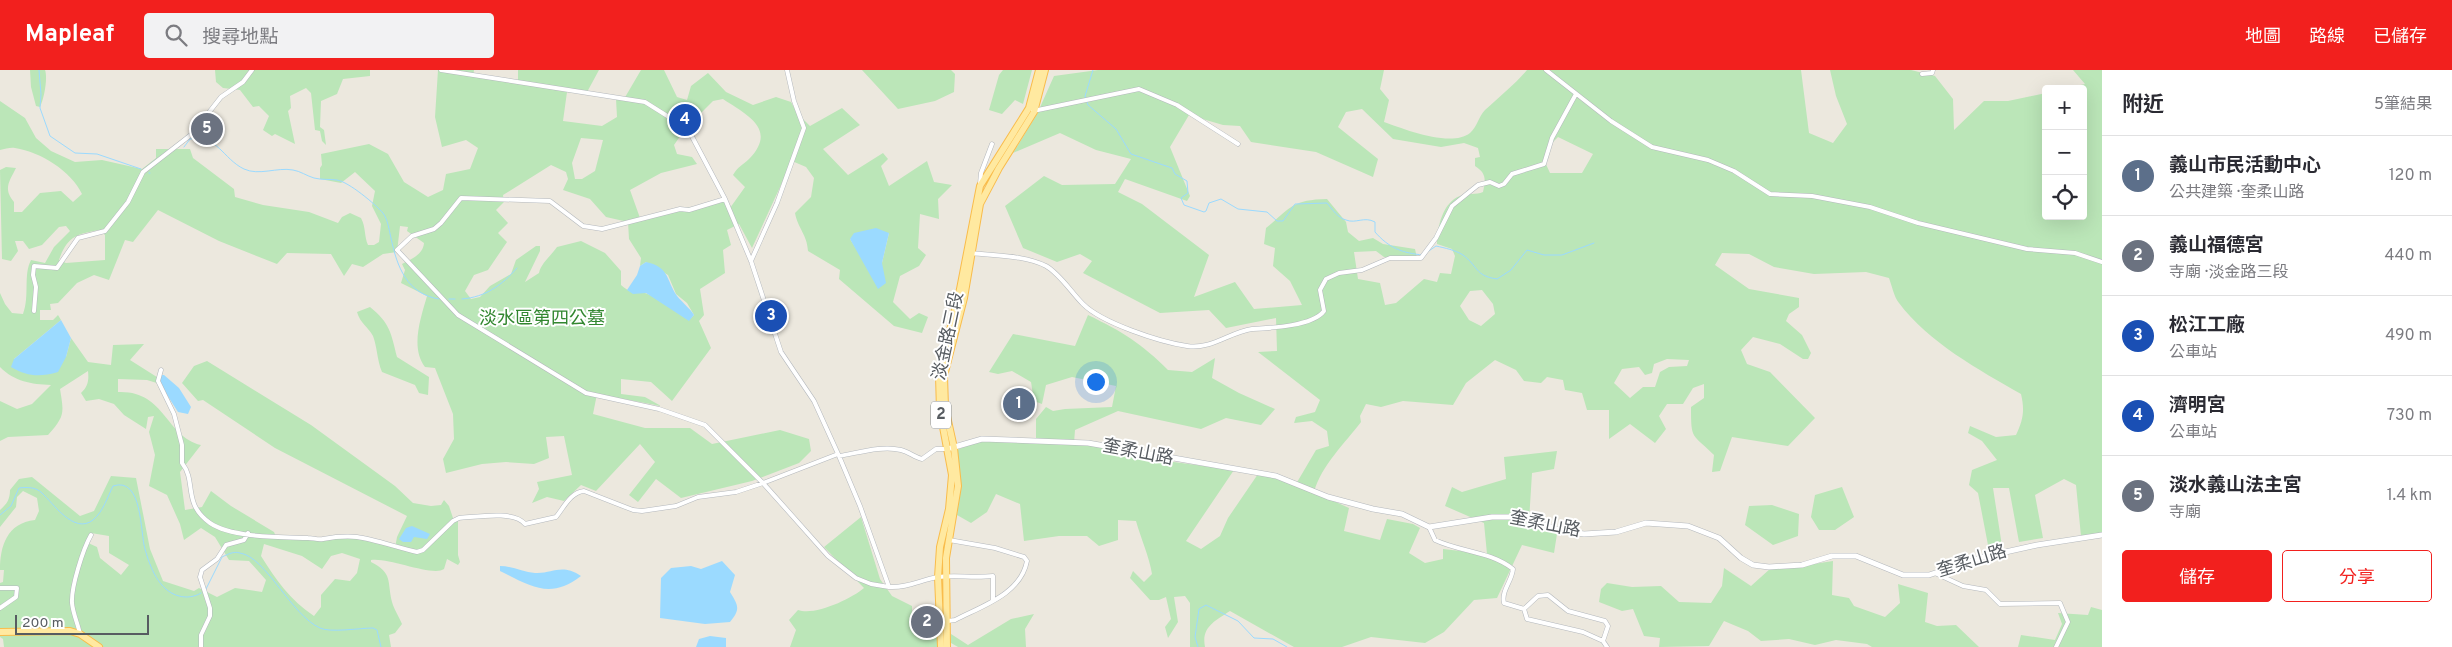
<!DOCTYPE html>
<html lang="zh-TW">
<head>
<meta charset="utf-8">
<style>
	:root { --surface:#fff; --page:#f2f2f3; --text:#2b2b33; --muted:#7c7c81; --line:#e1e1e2; --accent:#f2201e }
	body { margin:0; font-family:Overpass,"Noto Sans TC",sans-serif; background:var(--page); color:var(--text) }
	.controls { position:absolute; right:15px; top:15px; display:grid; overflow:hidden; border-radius:5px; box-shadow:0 5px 20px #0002 }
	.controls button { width:45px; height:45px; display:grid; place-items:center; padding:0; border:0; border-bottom:1px solid var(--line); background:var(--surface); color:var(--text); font:25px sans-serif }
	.scale { position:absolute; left:15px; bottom:12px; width:134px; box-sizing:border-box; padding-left:5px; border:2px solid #575c61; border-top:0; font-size:14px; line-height:18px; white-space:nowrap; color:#575c61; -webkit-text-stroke:4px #fff; paint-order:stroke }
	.you { position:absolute; left:1095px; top:311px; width:18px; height:18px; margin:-12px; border:4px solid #fff; border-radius:50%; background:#1a73e8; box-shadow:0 0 0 8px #1a73e833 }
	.badge { display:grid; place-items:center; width:32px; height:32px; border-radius:50%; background:var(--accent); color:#fff; font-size:16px; font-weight:700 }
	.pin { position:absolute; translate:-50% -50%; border:2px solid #fff; box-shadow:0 1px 5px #0006 }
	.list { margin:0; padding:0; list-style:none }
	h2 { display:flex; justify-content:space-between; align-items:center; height:65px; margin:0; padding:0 20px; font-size:21px }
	h2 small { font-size:16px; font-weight:400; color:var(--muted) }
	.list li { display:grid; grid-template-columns:32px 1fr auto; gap:15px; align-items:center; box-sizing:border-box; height:80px; padding:0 20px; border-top:1px solid var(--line) }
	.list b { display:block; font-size:19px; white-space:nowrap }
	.list p { margin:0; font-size:16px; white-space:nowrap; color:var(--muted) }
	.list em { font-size:16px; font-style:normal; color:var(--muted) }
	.actions { display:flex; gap:10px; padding:15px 20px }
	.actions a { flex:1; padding:11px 0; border:1px solid var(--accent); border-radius:5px; text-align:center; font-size:18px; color:var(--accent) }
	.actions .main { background:var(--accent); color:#fff }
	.icon { flex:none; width:28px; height:28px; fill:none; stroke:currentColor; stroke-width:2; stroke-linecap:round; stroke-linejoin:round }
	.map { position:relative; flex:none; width:2102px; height:577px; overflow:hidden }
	header { display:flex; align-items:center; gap:30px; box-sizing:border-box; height:70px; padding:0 25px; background:var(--accent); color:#fff }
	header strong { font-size:24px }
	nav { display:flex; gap:28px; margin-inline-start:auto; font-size:18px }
	.search { width:350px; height:45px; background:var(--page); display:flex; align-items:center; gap:12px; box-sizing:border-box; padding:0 18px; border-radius:5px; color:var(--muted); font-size:19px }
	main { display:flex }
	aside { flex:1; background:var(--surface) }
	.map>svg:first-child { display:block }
</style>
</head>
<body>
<header>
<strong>Mapleaf</strong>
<div class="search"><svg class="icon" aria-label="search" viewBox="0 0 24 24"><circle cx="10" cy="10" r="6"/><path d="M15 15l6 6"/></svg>搜尋地點</div>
<nav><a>地圖</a><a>路線</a><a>已儲存</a></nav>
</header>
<main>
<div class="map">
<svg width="2102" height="577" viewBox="0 0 2102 577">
	<rect width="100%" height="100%" fill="#ece8de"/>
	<path fill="#bbe6b8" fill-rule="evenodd" d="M30 0H45C48 8 44 29 40 37L36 36 31 17Z
		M215 0H370V6L343 9 337 24 321 31 320 57 324 60 326 75 322 71 320 61 315 60 311 23 306 18 290 26 291 38 288 41 295 74 275 64 272 66 263 60 269 46 259 36 253 37 240 20 223 18 216 12Z
		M438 0H474L473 6 518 13V0H599L586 24 567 22 563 51 602 56 617 47 616 29H624L641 0H664L677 27 687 30 691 16 708 3 726 22 753 35 776 27 791 32 797 43 810 56 842 38 860 55 823 79 848 105 883 83 888 89 881 96 889 116 927 91 934 112 952 115 938 129 939 149 920 144 918 178 926 185 919 196 900 206 893 232 910 249 919 243 928 247 922 263 894 256 839 209 840 200 808 181C807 164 798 159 795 143L811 127 814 108 806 97 792 91 752 178 739 154 727 160 731 175 723 180 725 203 700 219 704 245 699 251 711 278 672 331 651 312 621 309V324L645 327 661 336 597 324 593 344 645 358H690L712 374 780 360 809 369 811 381 799 393 752 411 681 428 656 409 638 432 629 425 655 392 640 374 596 421 581 415 564 431 547 427 532 433 539 419 537 412 572 405 564 366 546 367 549 388 534 394 506 392 482 394 446 403 443 389 454 369 453 344 435 298 425 297C410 278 421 247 427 226L401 213 405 200 402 194C411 189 423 185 424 173L407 161 408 157 400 156 397 182 383 184 363 197 352 194 344 206 331 184 287 183 277 194 219 171 158 140 133 172 125 170 109 210 94 205 77 213 58 233 50 234 51 240H40V250H53L58 245 61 250 14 289 66 287 71 268 88 292 111 295 113 275 144 274 130 290 160 309V314L147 310 118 309V322C165 320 165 366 201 375L180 402 185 440 202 437 211 421 231 436 274 462 276 467 358 468 395 478 397 467 407 446 275 378 203 330 198 331 182 313 194 296 207 291 311 355 395 416 413 433 431 436 441 435 444 430 449 436 454 451 458 450V485L460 492 458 495 447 489 444 499C433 507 388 487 371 490V492C393 503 387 511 392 532 394 539 399 547 402 554L395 563 389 565 391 577H4L3 569 0 567V513L3 512 4 500H0C0 476 7 453 35 450L39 441 37 428 23 421 17 427 16 437 0 457V440C7 434 10 429 10 420L19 409 32 407 80 446 94 441 111 406 136 408 150 479 163 511 194 521 199 518 217 527 235 518 262 522 266 510 249 491 229 490 215 467 201 458 184 470 180 454 167 425 149 416 155 385 149 362 154 346 148 347 146 359 124 345 114 334 99 329 86 331 81 323C88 317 89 310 88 301L60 319C64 343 65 346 48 365L8 367 0 371V331L17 339 32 334 51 315C31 314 15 312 0 297V223L5 234 12 243 23 244C30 226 23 205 31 190L45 193 54 177 70 161 66 156 59 157 42 175 29 179 23 171H15L18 181 11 191 2 189 0 100 6 97 16 98C9 112 3 119 14 132V142H22L40 123 61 121 73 132 82 124C71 101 41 82 15 78 11 77 5 79 0 80V31L25 48 36 68 51 81 75 92 102 90 142 99 156 88V79H190L193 88 234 119 235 127 263 135 309 142 338 153 342 147 350 143 361 148C366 157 364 166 368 175H374L379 172 381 154 372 136 375 121 355 102 341 113 320 109V98L322 95 321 84 369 74 388 84 404 112 428 127 443 120 446 104 470 99 478 78 466 70 442 77 435 47ZM723 29C747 45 778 59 749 89 742 96 739 95 733 105L745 117 730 138 724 130 640 148 630 120 661 103 697 94 692 87 677 84 674 75 683 62 666 48 679 37 685 38 696 48 713 31ZM581 68 603 70 595 101 582 109H575L572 93ZM551 95 566 102 568 109 563 120 590 129 606 147 628 152 629 169 641 188 640 196 646 192 668 205 676 224 687 233 694 245 689 250C678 243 658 227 645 223 632 220 634 226 621 215V201L605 183 581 171 557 177C551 186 541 193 539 203L525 212 540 181V176H536L516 190 511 204 490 216 480 227 471 229 465 221 474 205 488 200 507 172 498 163 508 153 496 140 504 132 503 125ZM99 160 105 165V190L66 193 59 190C67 167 76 164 99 160ZM889 163 882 193 857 180 850 169ZM91 463 109 466V483L129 495 121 505 100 488 97 477 86 472ZM264 474 302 486 322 499 331 486 342 483 360 489 357 503 350 511 335 509 321 525V537L314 546C290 530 276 510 261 486Z
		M862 0H951L955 4 954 22 935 31 898 39Z
		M1003 0H1032L1023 34 1015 30 1002 44 989 40 999 5Z
		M1098 0H1384L1380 19 1389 30 1384 52C1404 59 1451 78 1470 63 1477 57 1479 46 1485 40 1499 27 1514 15 1527 0H1801L1809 63 1833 73 1847 54 1836 26 1830 0H1911L1935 6 1953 29 1954 60 1984 31H2008L2046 23V146H2083V19H2063L2085 14 2073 0H2102V465L2081 466 2076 415 2064 409 2035 425 2043 468 2019 472 2009 418H1993L2002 476 1988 475 1978 423 1969 415 1972 400 1997 390 1982 371 1968 363 1970 356 1996 367 2016 365C2023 350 2025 341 2021 324 1979 300 1928 272 1899 233 1894 227 1892 216 1889 208L1866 202 1814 204 1774 197 1749 184 1722 183 1715 195 1749 219 1799 228V237L1789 244 1786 251 1802 265 1811 283 1808 289H1803L1780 274 1753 267 1741 280 1747 294 1770 302 1815 348 1788 376 1732 367 1720 401 1712 402 1714 385C1692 363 1691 371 1691 337L1704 328V314L1693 318 1683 334H1667L1659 346 1666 359 1655 373 1630 354 1609 369V340H1587L1582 323 1565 320 1563 310 1547 307 1541 313 1524 311 1516 300 1495 290 1466 313 1453 335 1403 331 1381 337 1366 334 1360 346 1361 352C1345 373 1321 396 1314 422L1349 438 1344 461 1380 470 1387 449 1413 454 1420 458 1409 483 1425 493 1443 489V479L1487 484 1484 453 1445 436 1452 417 1462 422 1506 409 1504 387 1557 381 1554 399 1532 403 1529 451 1557 464 1554 483 1522 475 1497 528 1474 530 1444 562 1425 573 1371 567 1342 577H1294L1230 541C1215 551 1201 557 1205 577H1190V533L1185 526 1174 527 1178 552 1168 568 1165 557 1171 549 1166 527 1159 530H1150L1130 508 1133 501 1144 512 1152 504C1149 486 1141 469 1136 451L1118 450V470L1099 476 1087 466H1059L1024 471 1020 434 996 424 987 442 971 453 957 445 960 422 957 380 980 370H1036V349L1046 337 1053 341 1065 339 1112 337 1116 316 1072 307 1046 315 1042 334 1034 331 1031 312 1012 301 998 304 989 302 1013 264 1075 276 1088 245C1123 262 1141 273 1168 300L1192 302 1215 288 1212 308 1239 323 1275 339 1261 355 1226 348 1201 359 1118 341 1075 360 1074 373 1107 376 1166 391 1234 400 1186 471 1201 479 1220 466 1228 448 1258 404 1274 405 1296 414 1316 380 1329 376 1327 361 1312 351 1294 353 1296 347 1315 342 1320 330 1258 282 1277 281 1276 248 1226 258 1209 240 1160 243 1083 203 1092 191 1080 184 1057 192 1023 178 1005 136 1044 106 1062 115 1115 114 1131 89 1096 80 1060 63 1013 83 1037 44 1054 6ZM1362 39 1393 69 1441 77 1464 73 1478 78 1480 87 1475 88V96C1486 103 1486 109 1483 122 1476 125 1468 123 1460 126 1443 132 1437 157 1437 174L1452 179 1455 186 1451 204 1440 203 1437 212 1424 209 1396 233 1385 235 1380 213 1358 209 1354 182 1376 181 1384 187 1417 188 1415 179 1383 174 1373 168 1359 171 1348 162 1346 152 1327 129C1291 130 1292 137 1266 158L1264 174 1275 178 1273 196 1290 211 1302 235 1254 239 1235 212 1194 227 1209 185 1142 134 1118 122 1125 109 1187 131 1190 126 1170 77 1189 45 1223 55 1240 56 1251 72 1316 82 1373 107 1378 89 1338 57 1346 42ZM1558 67 1593 84 1582 103H1550L1544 90 1547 78ZM1482 220 1493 234 1495 244 1481 256 1469 250 1460 236 1470 221ZM1667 289 1689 290 1687 296 1669 297 1660 302 1655 317H1643L1630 328 1614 313 1622 299 1639 297 1645 305 1652 303 1654 294Z
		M370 237C390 253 391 263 397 287L429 307 428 325 419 323 415 315 382 302C377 290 377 276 373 266 368 257 360 253 357 242Z
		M1842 417 1854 447 1835 460H1819L1811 447 1815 425Z
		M1772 435 1799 444 1798 466 1773 475 1745 455 1749 436Z
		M861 447 880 509 892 526 912 536V557L937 560V577H790L796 560 789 550 798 540C815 546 851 529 864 518L824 477Z
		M1833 491 1832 525 1849 528 1854 536 1885 547 1900 533 1898 514 1928 523 1925 552 1937 556 1956 555 1979 577H1872L1867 574 1836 570 1815 575 1789 569 1761 571 1748 561 1724 551 1709 576 1659 577 1660 568 1644 566 1633 539 1622 541 1599 532 1601 519 1607 513 1632 517 1661 516 1679 532 1711 533 1722 516 1724 498 1751 516 1771 498 1794 497Z
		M2091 537 2102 540V577H2018L2021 565 2055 570 2062 554 2058 543 2088 545Z
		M1034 544 1025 559 1026 577H958L951 573V564L968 575 1011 549Z"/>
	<path fill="#9bdaff" d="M876 158 889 163 882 193 886 213 878 219 850 169 854 163Z
		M646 192C668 197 666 207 675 223 680 231 689 237 694 245L689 251 646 223 633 224 627 220 637 205 640 196Z
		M61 250 71 268 66 287 58 302C40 307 28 307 11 297L14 289Z
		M161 305H164L179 318 191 337 188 344 178 342 160 314Z
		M412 456 430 464 427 469 414 467 411 472H403L399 469 406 458Z
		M722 491 735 505 730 522C738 535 741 539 730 552L705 554 660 548 661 508 671 498 691 496 701 499Z
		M500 496C512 496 523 502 535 503 553 504 561 493 581 506 550 530 531 516 500 501Z
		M710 566 726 568V577H696L699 569Z"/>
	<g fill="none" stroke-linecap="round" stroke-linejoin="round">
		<path stroke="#9bdaff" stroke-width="1" d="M39 0 41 24 40 38 50 66 75 83 97 84 141 99
			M1093 0 1085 26 1088 35 1116 59 1131 84 1172 98 1175 104 1187 111 1188 123 1181 128 1184 135 1204 142 1206 141 1209 133 1221 129 1238 139 1267 142 1277 151H1283L1295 134 1327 133C1332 139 1338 148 1346 150 1356 154 1364 146 1375 152V162C1389 178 1402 183 1423 185
			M184 77 190 69C217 64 223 89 244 99 259 106 277 97 293 100 300 101 307 106 314 108 322 110 329 109 337 110 349 112 375 134 383 143 388 150 389 160 391 168 397 197 407 224 439 229
			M149 103H150
			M1426 183 1436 176C1445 178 1455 180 1463 185 1478 196 1475 206 1497 209L1511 200 1527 180 1544 185H1562L1594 173
			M449 229H455
			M462 229C486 227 502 215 517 198
			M0 445 11 436 19 418C27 417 36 417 42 423 53 433 74 465 93 450 103 442 108 426 113 416 143 406 140 463 145 479 150 497 159 521 179 526 186 528 195 527 201 523
			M206 519 222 487C228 484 234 481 240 483 266 487 291 545 320 558 330 563 360 558 373 558L377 560 381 577
			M1198 577 1195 567 1199 539 1206 535 1238 551 1254 568 1273 569 1287 577"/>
		<g stroke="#b4b8bd" stroke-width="5">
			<path id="minor" d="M441 0 645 32 688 59 725 129 751 191 781 282 814 331 839 386 860 436 889 517C908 518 920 510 938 507 956 505 974 508 993 506V530
				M1546 0 1611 51 1652 77 1708 90 1734 101 1770 124 1812 126 1870 137 1918 153 2027 179 2075 183 2102 192
				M1922 4 1932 3 1933 0
				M1033 41 1139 19 1177 35 1238 74
				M980 114 981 103 992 74
				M725 129 689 140 680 139 602 159 583 156 550 131 461 128 441 153 434 159 412 166 397 180 458 245 586 323 659 339 705 355 763 413 828 486 856 508 871 514 889 517
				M971 183C995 186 1024 185 1046 196 1060 204 1071 222 1083 234 1102 253 1160 272 1187 276 1211 280 1230 262 1252 259 1271 258 1313 256 1324 241L1320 220 1326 209 1339 203 1362 200 1390 188H1421L1436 168 1452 136 1478 115 1490 112 1499 116 1504 114 1512 104 1544 94 1552 68 1576 24
				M751 191 777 133 804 58 794 31 787 0
				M34 241 36 217 33 205 34 196 57 198 78 168 105 161 128 132 143 102 192 64 221 27 243 12 252 0
				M161 300 158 311 174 344 182 375V393C197 412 182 433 210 453 232 468 281 467 308 468 313 468 318 470 323 469 334 467 346 466 357 467 373 469 399 478 417 482L423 480 453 451 459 448C476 447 514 440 525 454L556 447C564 437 571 422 584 421L633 440 642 441 676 436 698 427 736 422 763 413 838 384
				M839 386C858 383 882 375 901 380 909 382 914 387 922 389L936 379H948
				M1429 457 1435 470C1460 482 1490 481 1513 499 1512 511 1501 521 1504 533L1524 539 1538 526 1548 525 1568 541 1605 551 1608 556 1603 571 1607 577
				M1937 504 1963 516 1986 520 2000 534 2060 533 2068 552 2056 577
				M0 518H17L16 527 0 538
				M1524 539 1527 549 1583 562 1603 571
				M948 551 955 550C982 536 1021 524 1027 491L1024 487 995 478 949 470
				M80 564C78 554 73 544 72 533 71 517 83 479 91 465
				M201 577V565L210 546V538L200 507 202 500 217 489 226 475 244 470 248 463"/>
		</g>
		<g stroke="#b4b8bd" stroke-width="6">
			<path id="tertiary" d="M951 378 982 369 1088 373 1276 406 1328 427 1373 439 1402 444 1429 457 1492 447H1522L1559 460 1584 464 1616 462 1646 453 1688 456 1719 468 1741 488 1753 495 1769 497 1802 495 1832 486H1856L1903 505H1929L1983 487 2037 475 2102 465"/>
		</g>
		<g stroke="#f9bc4b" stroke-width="8">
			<path id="primary" d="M0 562 70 561 80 564 99 577
				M941 577 938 507 940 477 949 439 952 405 940 341 939 306 960 219 980 116 1029 38 1039 0
				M947 577 946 488 958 416 954 378 945 337 944 306 964 228 980 134 999 98 1034 42 1045 0"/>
		</g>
		<use href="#minor" stroke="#fff" stroke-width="4"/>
		<use href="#tertiary" stroke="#fff" stroke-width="5"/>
		<use href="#primary" stroke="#ffe9a0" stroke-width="6"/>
	</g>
	<g text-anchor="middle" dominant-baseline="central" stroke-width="4" stroke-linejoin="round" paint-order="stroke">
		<rect fill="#fff" stroke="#898d90" stroke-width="1" x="931" y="331.5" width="20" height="27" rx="4"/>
		<g font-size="16" font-weight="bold" fill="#575c61">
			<text x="941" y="345">2</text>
		</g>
		<g font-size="18" fill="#328730" stroke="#fff">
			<text x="542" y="249">淡水區第四公墓</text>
		</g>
		<g font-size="18" fill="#575c61" stroke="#fff">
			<text transform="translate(949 266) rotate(-78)">淡金路三段</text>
			<text transform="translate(1138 383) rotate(11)">奎柔山路</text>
			<text transform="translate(1545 455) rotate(11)">奎柔山路</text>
			<text transform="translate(1972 492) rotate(-17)">奎柔山路</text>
		</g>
	</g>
</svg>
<div class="controls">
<button>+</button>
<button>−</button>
<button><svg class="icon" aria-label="locate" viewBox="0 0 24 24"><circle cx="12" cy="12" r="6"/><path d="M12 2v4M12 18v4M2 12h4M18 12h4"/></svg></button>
</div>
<div class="scale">200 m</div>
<div class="you"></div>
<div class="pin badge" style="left:1019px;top:334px;background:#5c6f8a">1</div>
<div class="pin badge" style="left:927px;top:552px;background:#6b7280">2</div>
<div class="pin badge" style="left:771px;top:246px;background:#1a4fb4">3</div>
<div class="pin badge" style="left:685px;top:50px;background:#1a4fb4">4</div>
<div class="pin badge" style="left:207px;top:59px;background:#6b7280">5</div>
</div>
<aside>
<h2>附近<small>5筆結果</small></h2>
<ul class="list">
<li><span class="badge" style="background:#5c6f8a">1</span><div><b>義山市民活動中心</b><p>公共建築 · 奎柔山路</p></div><em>120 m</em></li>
<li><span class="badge" style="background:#6b7280">2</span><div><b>義山福德宮</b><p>寺廟 · 淡金路三段</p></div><em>440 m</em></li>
<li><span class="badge" style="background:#1a4fb4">3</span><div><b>松江工廠</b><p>公車站</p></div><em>490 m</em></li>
<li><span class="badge" style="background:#1a4fb4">4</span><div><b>濟明宮</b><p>公車站</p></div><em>730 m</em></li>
<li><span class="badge" style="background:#6b7280">5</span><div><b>淡水義山法主宮</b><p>寺廟</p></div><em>1.4 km</em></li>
</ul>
<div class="actions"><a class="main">儲存</a><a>分享</a></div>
</aside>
</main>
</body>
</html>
